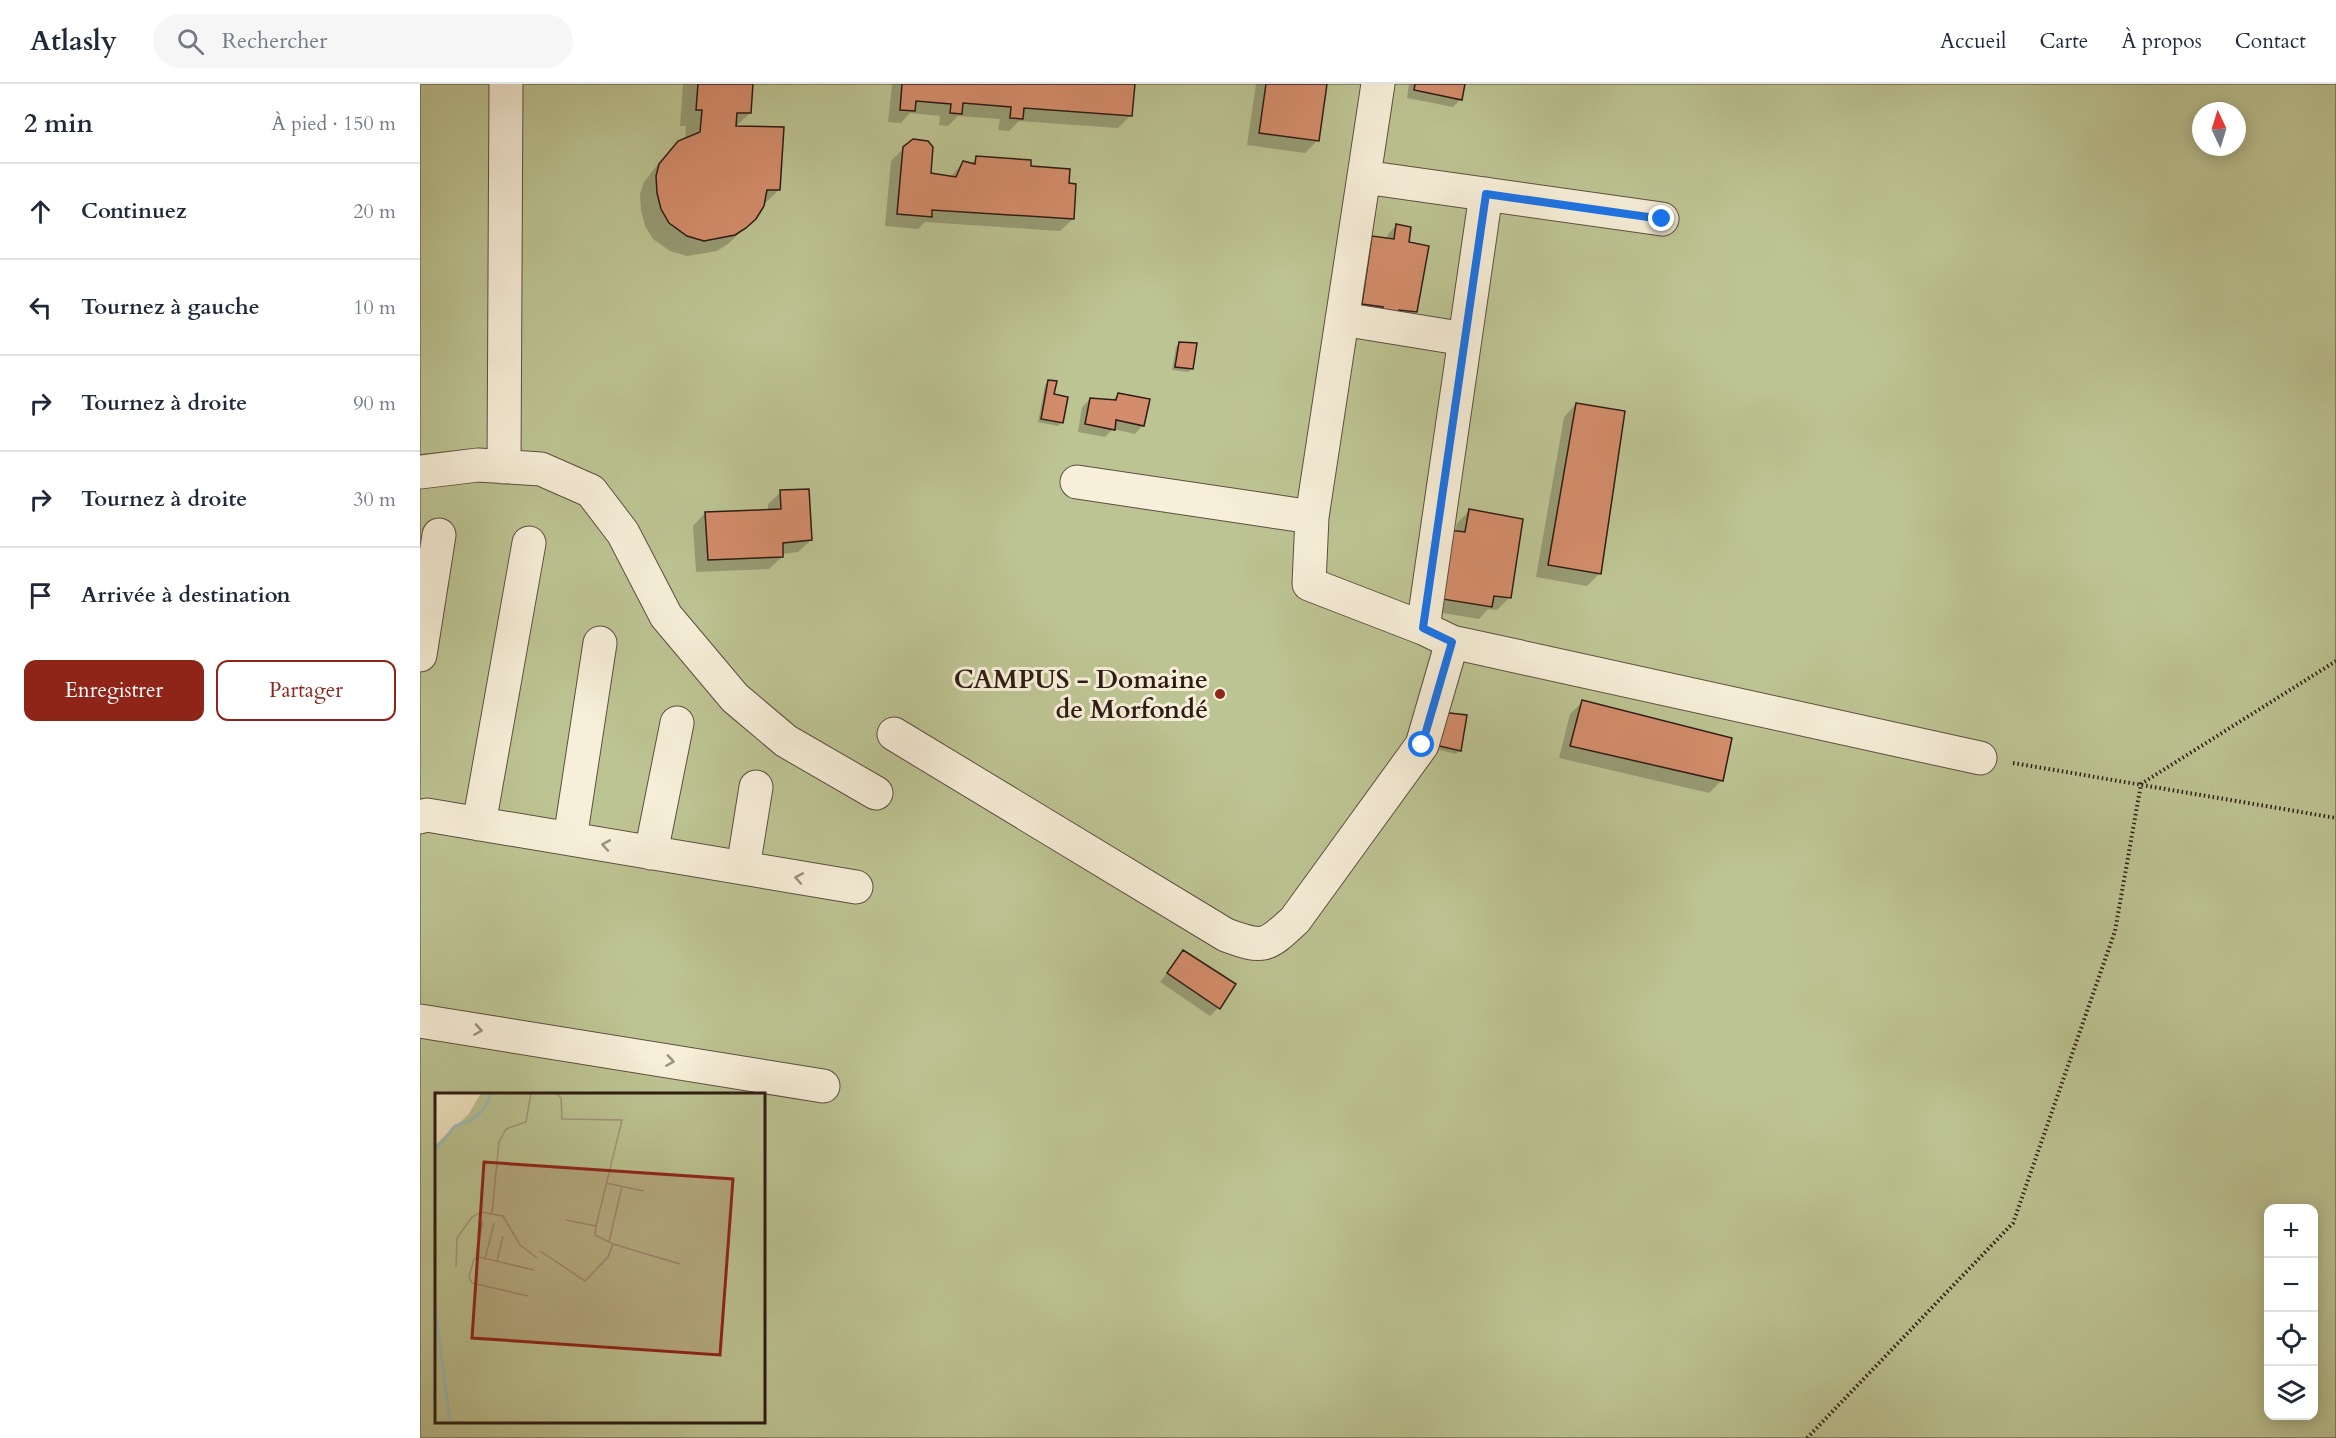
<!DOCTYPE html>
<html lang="fr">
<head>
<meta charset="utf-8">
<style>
	:root { --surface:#fff; --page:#f6f6f7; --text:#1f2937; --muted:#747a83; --line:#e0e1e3; --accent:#8f2418 }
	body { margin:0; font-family:Cardo,serif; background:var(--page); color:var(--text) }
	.controls { position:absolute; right:18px; bottom:18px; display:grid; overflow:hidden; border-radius:12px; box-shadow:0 3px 15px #0003 }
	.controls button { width:54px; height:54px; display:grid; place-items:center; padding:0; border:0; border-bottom:2px solid var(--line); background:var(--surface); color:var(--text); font:30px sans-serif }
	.compass { position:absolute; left:1772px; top:18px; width:54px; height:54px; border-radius:50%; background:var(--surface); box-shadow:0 3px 15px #0003; rotate:356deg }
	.stop { position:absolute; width:18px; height:18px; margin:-14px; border:4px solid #1a73e8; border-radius:50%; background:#fff }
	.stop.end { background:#1a73e8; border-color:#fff; box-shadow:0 2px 6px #0008 }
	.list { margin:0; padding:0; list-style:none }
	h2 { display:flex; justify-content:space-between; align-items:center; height:78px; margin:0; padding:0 24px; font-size:26px }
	h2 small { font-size:20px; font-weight:400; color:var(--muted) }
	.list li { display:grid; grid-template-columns:39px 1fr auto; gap:18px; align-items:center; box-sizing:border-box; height:96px; padding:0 24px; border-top:2px solid var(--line) }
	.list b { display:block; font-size:22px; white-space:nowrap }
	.list em { font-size:20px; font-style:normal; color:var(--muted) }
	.actions { display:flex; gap:12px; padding:18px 24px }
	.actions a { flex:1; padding:14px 0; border:2px solid var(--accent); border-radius:12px; text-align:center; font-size:21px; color:var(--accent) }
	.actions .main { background:var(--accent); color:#fff }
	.icon { flex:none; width:33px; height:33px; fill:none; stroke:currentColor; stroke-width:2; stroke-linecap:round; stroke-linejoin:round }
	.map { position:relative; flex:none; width:1916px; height:1354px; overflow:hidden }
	header { display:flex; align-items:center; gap:36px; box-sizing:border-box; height:84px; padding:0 30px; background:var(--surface); border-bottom:2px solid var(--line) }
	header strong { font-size:28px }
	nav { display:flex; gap:33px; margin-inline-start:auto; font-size:21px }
	.search { width:420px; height:54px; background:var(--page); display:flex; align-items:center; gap:15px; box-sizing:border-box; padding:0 21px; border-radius:33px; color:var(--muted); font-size:22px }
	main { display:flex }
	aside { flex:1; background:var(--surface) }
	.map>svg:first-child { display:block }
</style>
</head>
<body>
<header>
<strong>Atlasly</strong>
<div class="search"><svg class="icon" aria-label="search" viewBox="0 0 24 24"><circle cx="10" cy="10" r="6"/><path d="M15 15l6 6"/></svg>Rechercher</div>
<nav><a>Accueil</a><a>Carte</a><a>À propos</a><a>Contact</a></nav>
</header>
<main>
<aside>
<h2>2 min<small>À pied · 150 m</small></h2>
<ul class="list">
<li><svg class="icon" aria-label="ahead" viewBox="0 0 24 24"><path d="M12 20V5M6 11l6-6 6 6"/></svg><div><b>Continuez</b></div><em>20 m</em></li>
<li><svg class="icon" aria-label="left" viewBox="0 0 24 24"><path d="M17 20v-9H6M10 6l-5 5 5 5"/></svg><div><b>Tournez à gauche</b></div><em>10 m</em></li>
<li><svg class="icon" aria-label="right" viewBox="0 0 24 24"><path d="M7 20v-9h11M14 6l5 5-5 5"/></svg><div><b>Tournez à droite</b></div><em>90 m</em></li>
<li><svg class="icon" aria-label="right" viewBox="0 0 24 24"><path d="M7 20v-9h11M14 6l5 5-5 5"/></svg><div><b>Tournez à droite</b></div><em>30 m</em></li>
<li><svg class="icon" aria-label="arrive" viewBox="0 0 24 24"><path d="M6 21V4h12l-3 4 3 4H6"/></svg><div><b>Arrivée à destination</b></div></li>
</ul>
<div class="actions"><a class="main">Enregistrer</a><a>Partager</a></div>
</aside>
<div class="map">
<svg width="1916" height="1354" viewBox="0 0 1916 1354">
	<rect width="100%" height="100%" fill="#f2e7c5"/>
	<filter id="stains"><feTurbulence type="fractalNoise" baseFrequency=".00333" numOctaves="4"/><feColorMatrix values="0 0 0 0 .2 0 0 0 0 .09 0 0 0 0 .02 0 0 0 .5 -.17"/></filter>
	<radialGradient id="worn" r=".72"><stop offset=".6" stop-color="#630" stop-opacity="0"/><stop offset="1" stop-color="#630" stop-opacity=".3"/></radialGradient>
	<path fill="#bdc493" stroke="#757054" stroke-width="1.5" fill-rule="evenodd" d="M0 0H1916V1354H0ZM1781 27H1817V63H1781ZM16 1010H344V1338H16ZM1848 1124H1894V1332H1848Z"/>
	<path fill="#0003" d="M263 0H331L330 29 315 43 359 106 342 122 335 134 308 160 297 167 267 172 250 167 233 155 225 142 221 126 220 110 224 98 242 75 259 58 265 56 266 42H260Z
		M472 0H713L711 31 698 44 599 37 589 47 578 46 580 35 538 32 528 42 519 41 520 32 490 29 481 39 468 38Z
		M836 0H906L897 57 885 69 827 61Z
		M989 0H1043L1041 15 1033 23 987 14Z
		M484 64 510 90 530 94 543 78 550 80 557 74 610 84 648 101 653 135 640 147 505 138 498 145 465 142 471 77Z
		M976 142 987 159 995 228 987 236 934 228 944 162 953 154 967 156 968 150Z
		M760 259 772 285 768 288 752 286 756 263Z
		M628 297 642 338 638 342 618 338 625 301Z
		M698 311 723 341 715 350 693 345 685 353 658 348 662 323 670 315 692 317Z
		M1156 320 1179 490 1167 502 1116 493 1144 333Z
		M361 408 391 456 378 468 362 470V473L349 485 276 488 273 442 285 429 348 427V420Z
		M1049 427 1090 513 1077 526 1068 525 1059 535 1005 526 1035 448 1037 439Z
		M1162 618 1310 655 1301 697 1289 709 1139 674 1150 630Z
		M1021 630 1040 666 1036 670 1012 664Z
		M763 868 798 924 790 932 740 898Z"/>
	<path fill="#d48d6c" stroke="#2d1b14" stroke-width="1.5" d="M278 0H333L331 29H317L316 42 364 43 360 106H347L344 122 336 135 326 144 315 151 284 157 267 152 249 139 241 125 237 109 236 92 239 80 258 57 280 48 282 26H276Z
		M482 0H715L712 32 604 24 603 35 590 34 591 23 543 19 542 30 530 29 531 20 496 17 495 27 480 26Z
		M846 0H907L899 57 839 49Z
		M995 0H1045L1042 16 994 6Z
		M493 55 508 57 513 63 511 89 536 93 543 77 555 80 556 72 611 76V82L650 85 649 99 656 100 654 135 512 126V133L477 130 483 63Z
		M976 140 991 143 989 158 1009 162 997 228 979 226 975 241 960 238 963 223 942 220 952 152 974 155Z
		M759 258 777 259 773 285 755 283Z
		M628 296 637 297 634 310 648 313 643 339 621 335Z
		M698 309 730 315 724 342 696 336 695 346 665 340 670 314 696 316Z
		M1156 319 1205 327 1181 490 1128 481Z
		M389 405 392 456 363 459V473L288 476 285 428 361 425 360 406Z
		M1049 425 1103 435 1091 514 1074 512 1072 523 1016 514 1029 446 1045 448Z
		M1162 616 1312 654 1303 697 1150 662Z
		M1021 628 1047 631 1041 667 1015 661Z
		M763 866 816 900 800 925 747 889Z"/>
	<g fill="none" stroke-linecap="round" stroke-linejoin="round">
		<g stroke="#5e4e40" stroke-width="35">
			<path id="minor" d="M944 93 1242 135
				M922 235 1045 255
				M84 383 86 0
				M0 388 58 381 121 385 171 407 203 449 246 532 315 614 366 657 456 709
				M657 398 892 433 958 0
				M892 433 889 500 1003 544 1032 558 1560 674
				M1003 544 1066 110
				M0 571 19 451
				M474 650 806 851C844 865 846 863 875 836L1002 661 1032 558
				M0 733 7 731 436 803
				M59 740 109 459
				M150 755 180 559
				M231 769 257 639
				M323 784 336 703
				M0 937 403 1002"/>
		</g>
		<path stroke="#2d1b14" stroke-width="4" stroke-dasharray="1.5 3" stroke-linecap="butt" d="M1593 679 1916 734
			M1387 1354 1593 1139 1695 847 1721 700 1916 577"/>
		<use href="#minor" stroke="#f7efd9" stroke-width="33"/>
	</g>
	<defs><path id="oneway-chevron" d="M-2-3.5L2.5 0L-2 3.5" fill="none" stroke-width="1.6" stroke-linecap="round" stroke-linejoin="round" transform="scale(1.5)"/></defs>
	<g stroke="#9c9080">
		<use href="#oneway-chevron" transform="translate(186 761) rotate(-170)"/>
		<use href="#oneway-chevron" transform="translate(379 794) rotate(-170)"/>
		<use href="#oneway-chevron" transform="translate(58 946) rotate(9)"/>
		<use href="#oneway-chevron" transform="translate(250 977) rotate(9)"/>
	</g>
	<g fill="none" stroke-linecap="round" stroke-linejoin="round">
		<path stroke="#1a73e8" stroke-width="8" d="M1002 661 1032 558 1003 544 1066 110 1242 135"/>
	</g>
	<circle fill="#8f2418" stroke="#f7efd9" stroke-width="2" cx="800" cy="610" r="6"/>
	<g text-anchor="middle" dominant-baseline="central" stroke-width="6" stroke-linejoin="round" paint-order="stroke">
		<g font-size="26" font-weight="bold" fill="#2d1b14" stroke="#f7efd9" text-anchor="end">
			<text x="788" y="595">CAMPUS - Domaine<tspan x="788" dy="30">de Morfondé</tspan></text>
		</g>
	</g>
	<g transform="translate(15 1009)">
		<rect width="330" height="330" fill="#f2e7c5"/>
		<path d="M46 0H330V330H0V52L33 22Z" fill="#bdc493"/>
		<path fill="none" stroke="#9cbfba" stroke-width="3" d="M0 57 20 33 37 27 47 18 57 0M0 213 15 330"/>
		<path fill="none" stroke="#a3957e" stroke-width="1.5" d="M121 0 126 5 127 26 187 27 161 133 131 127M171 90 209 98M57 120 64 49 71 36 91 29 96 0M161 133 160 142 178 151 245 171M174 149 187 93M105 158 150 188 173 164 178 151M41 164 48 128M50 166 59 130M62 168 68 143M21 174 22 145 37 124 46 119 68 123 85 152 102 165M93 203 37 190 34 184 39 166 44 164 99 177"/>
		<path fill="#8f2418" fill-opacity="0.15" stroke="#8f2418" stroke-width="3" d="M49 69 298 86 285 262 37 245Z"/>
		<rect width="330" height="330" fill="none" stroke="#2d1b14" stroke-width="3"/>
	</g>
	<rect width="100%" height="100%" filter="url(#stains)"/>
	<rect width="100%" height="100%" fill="url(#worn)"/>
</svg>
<div class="controls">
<button>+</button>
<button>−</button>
<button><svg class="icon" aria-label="locate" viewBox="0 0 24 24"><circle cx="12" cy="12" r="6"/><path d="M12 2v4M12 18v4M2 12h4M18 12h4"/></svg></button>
<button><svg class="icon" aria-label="layers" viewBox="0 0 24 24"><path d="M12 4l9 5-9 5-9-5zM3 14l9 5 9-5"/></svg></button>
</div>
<svg class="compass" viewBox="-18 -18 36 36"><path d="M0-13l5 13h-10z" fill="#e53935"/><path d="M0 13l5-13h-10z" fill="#747a83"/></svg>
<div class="stop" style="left:1002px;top:661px"></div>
<div class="stop end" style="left:1242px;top:135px"></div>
</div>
</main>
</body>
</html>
